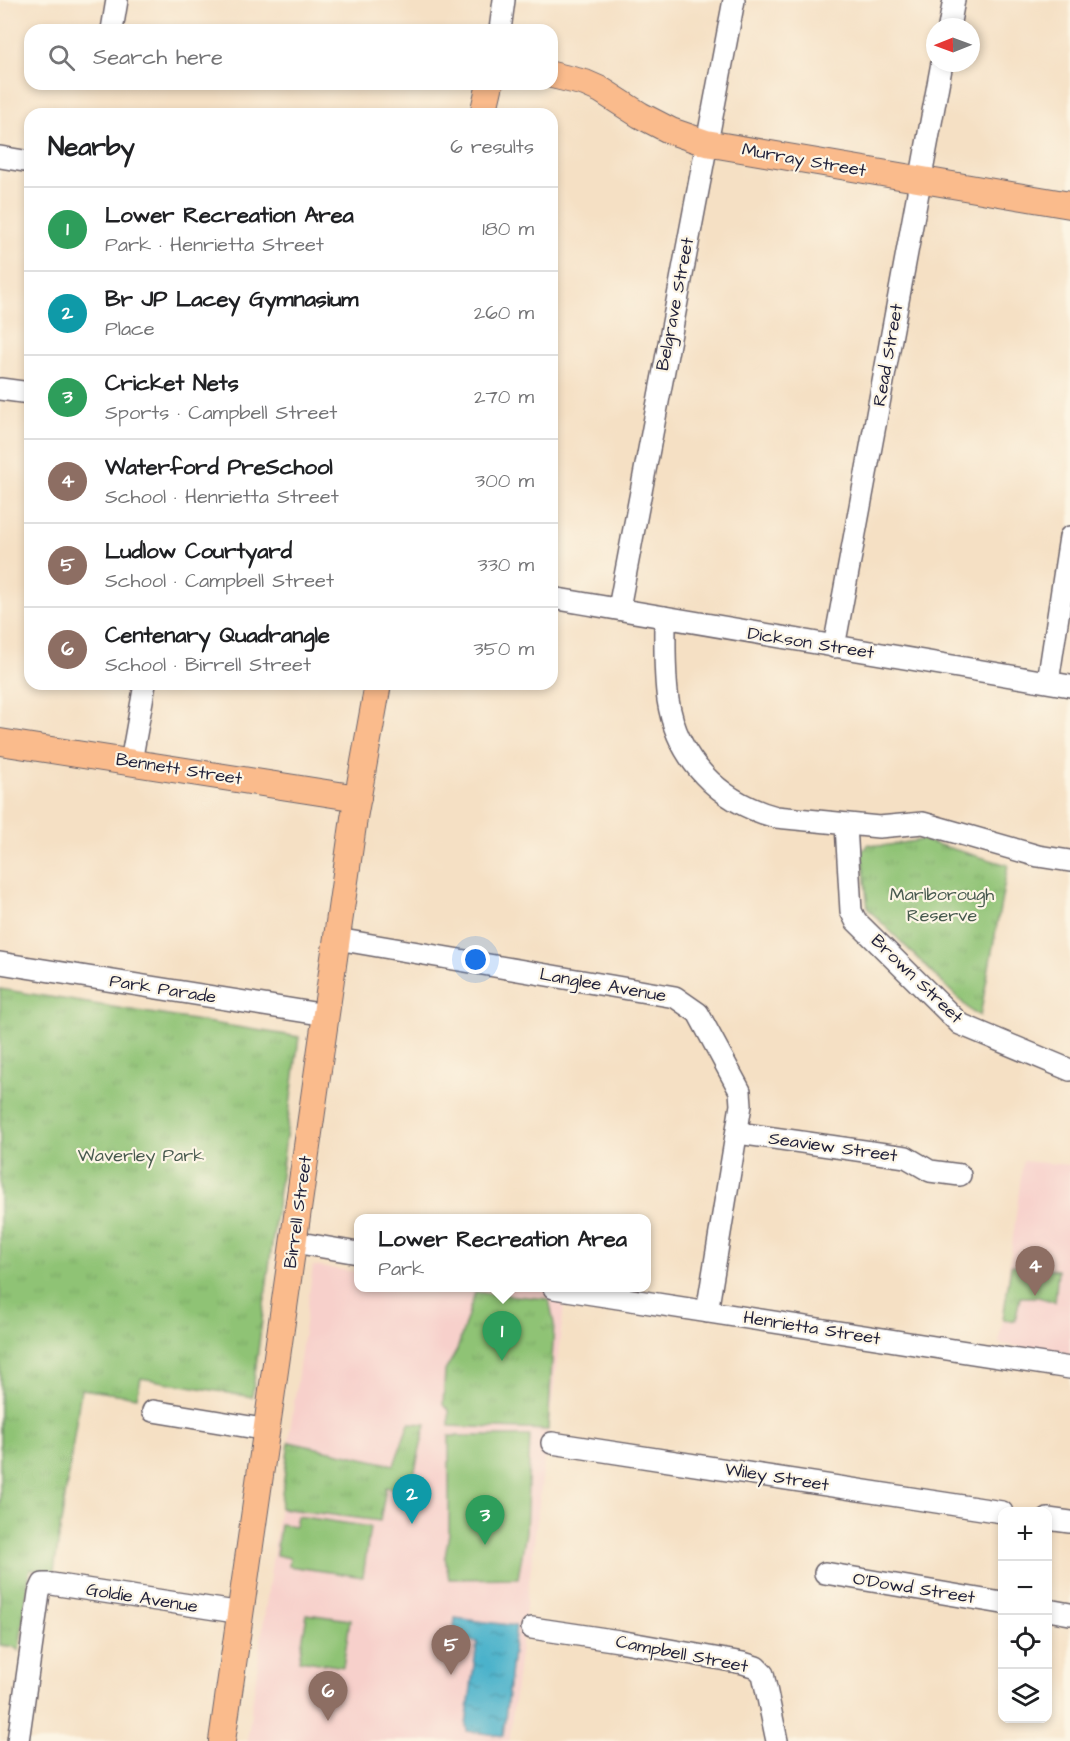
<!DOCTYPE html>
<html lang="en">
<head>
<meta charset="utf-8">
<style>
	:root { --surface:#fff; --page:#f2f2f2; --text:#202124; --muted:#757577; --line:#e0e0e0; --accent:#b5179e }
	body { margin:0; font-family:"Architects Daughter",sans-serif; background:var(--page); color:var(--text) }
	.controls { position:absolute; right:18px; bottom:18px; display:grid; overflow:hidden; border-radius:12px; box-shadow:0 3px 9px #0003 }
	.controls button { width:54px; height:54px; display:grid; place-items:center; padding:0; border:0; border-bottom:2px solid var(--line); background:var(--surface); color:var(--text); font:30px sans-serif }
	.compass { position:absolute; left:926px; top:18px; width:54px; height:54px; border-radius:50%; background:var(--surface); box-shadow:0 3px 9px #0003; rotate:269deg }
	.you { position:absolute; left:476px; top:960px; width:21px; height:21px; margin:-15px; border:4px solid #fff; border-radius:50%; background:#1a73e8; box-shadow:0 0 0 9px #1a73e833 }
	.badge { display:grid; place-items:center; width:39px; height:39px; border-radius:50%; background:var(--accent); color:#fff; font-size:20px; font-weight:700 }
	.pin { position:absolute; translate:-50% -50px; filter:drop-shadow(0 2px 3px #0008) }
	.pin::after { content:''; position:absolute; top:32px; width:21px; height:18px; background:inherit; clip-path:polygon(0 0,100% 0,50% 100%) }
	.popup { position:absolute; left:354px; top:1214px; width:297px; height:78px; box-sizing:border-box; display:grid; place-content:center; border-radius:12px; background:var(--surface); filter:drop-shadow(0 2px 4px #0005); font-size:20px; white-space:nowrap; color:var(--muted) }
	.popup b { font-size:22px; color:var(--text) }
	.popup::after { content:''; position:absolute; left:50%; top:100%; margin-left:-12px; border:12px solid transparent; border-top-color:var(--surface) }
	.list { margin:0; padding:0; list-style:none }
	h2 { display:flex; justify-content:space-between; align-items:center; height:78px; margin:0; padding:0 24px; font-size:26px }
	h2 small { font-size:20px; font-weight:400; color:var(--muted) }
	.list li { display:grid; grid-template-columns:39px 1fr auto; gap:18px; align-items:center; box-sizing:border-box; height:84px; padding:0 24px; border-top:2px solid var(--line) }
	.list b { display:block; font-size:22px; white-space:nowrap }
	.list p { margin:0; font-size:20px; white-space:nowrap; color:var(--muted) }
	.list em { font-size:20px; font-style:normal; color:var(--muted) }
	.icon { flex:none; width:33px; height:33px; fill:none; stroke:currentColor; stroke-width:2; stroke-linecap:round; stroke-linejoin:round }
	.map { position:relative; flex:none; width:1070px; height:1741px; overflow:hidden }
	.search { position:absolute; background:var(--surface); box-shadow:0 3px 9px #0003; left:24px; top:24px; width:534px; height:66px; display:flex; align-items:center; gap:15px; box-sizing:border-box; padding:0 21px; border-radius:18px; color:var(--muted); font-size:22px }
	.panel { position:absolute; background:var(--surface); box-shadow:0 3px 9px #0003; left:24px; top:108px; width:534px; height:582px; border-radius:18px }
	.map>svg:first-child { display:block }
</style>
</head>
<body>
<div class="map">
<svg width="1070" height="1741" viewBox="0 0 1070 1741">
	<defs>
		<pattern id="park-tufts" width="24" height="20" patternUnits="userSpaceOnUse" patternTransform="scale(1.5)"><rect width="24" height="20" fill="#8fc375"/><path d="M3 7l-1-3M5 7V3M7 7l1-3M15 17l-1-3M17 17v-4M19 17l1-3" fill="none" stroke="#7ba766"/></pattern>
		<pattern id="water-ripples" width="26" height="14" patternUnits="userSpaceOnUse" patternTransform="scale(1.5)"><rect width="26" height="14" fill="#4cb2cb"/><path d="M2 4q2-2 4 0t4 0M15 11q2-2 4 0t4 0" fill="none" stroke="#3f90a6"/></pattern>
	</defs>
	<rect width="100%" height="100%" fill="#fcf5e5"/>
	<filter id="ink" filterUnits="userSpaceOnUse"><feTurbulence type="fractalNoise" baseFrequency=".0167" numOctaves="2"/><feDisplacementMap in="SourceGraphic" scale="12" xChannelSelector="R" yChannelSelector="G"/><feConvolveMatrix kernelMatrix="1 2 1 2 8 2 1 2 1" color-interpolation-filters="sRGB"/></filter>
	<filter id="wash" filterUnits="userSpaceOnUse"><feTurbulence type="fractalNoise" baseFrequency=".008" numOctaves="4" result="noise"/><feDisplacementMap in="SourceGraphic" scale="24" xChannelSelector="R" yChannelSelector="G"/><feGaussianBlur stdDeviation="1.35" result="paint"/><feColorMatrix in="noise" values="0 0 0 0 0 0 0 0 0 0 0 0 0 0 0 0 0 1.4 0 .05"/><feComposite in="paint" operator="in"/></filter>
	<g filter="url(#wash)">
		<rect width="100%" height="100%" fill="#f5e0c4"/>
		<path fill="#f7d0cb" d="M1023 1161 1070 1165V1355L999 1344Z
			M313 1266 358 1272V1288H516L566 1291 509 1741H247Z"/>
		<path fill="#8fc375" stroke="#587258" stroke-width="1.5" d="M449 1436H530L526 1532 518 1578 449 1579 445 1557 449 1533Z
			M297 1516 370 1527 363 1577 289 1566 290 1558 276 1555 280 1524 295 1526Z
			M307 1614 350 1620 343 1667 299 1660Z"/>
		<path fill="url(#park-tufts)" stroke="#587258" stroke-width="1.5" d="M922 840 1008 865 980 1016 972 1012 868 909 862 851 869 844 882 846Z
			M0 989 299 1037 252 1397 141 1378 137 1397 81 1389 54 1571 30 1569 19 1651 14 1647 0 1645Z
			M1011 1265 1058 1270 1055 1302 1038 1297H1020L1015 1321 1003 1319Z
			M475 1292 549 1299 554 1324 548 1430 449 1426V1410L443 1405 445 1371 457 1350Z
			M409 1423 426 1424 410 1491 386 1487 380 1521 280 1508 289 1442 394 1465Z"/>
		<path fill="url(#water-ripples)" stroke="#376a83" stroke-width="1.5" d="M455 1618 516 1626 503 1736 467 1731 466 1725 477 1642 453 1638Z"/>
	</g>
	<g filter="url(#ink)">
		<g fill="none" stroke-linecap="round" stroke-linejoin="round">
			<g stroke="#6c646b" stroke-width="24">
				<path id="minor" d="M949 27 954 0
					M112 30 117 0
					M500 30 504 0
					M0 157 30 162
					M0 389 30 393
					M552 598 1070 686
					M619 608 734 0
					M665 617C665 644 664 673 668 700 677 759 719 802 776 817L879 827 923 823 1038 856 1070 861
					M834 647 942 63
					M1048 682 1070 537
					M131 762 145 684
					M846 825 851 911 856 921 960 1024 1070 1070
					M337 939 675 997 698 1013 740 1091 741 1105 707 1312
					M0 963 326 1015
					M738 1133 906 1157 930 1171 960 1175
					M294 1242 358 1253
					M554 1288 1070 1368
					M153 1411 268 1430
					M552 1443 1002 1512
					M1048 1519 1070 1522
					M825 1573 1002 1603
					M1048 1610 1070 1614
					M532 1628 619 1641 743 1663 756 1667 763 1674 777 1741
					M18 1741 39 1593 43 1584H52L242 1613"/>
			</g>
			<g stroke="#6c646b" stroke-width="28">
				<path id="major" d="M552 75 585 83 601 90 640 115 671 131 706 143 1070 205
					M483 114 490 84
					M0 742 358 798
					M222 1741 354 818 378 684"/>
			</g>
			<use href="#minor" stroke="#fff" stroke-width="21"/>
			<use href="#major" stroke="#fabb8c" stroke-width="26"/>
		</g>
	</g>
	<g text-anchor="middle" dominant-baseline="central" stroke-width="4.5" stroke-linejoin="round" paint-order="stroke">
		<g font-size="18" fill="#22223b" stroke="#fcf5e5">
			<text transform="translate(804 160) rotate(10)">Murray Street</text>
			<text transform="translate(675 304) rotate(-79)">Belgrave Street</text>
			<text transform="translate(888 355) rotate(-80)">Read Street</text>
			<text transform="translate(811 643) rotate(9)">Dickson Street</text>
			<text transform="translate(179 769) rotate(9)">Bennett Street</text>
			<text transform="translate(917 979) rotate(44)">Brown Street</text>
			<text transform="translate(603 985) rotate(10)">Langlee Avenue</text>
			<text transform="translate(163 989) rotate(9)">Park Parade</text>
			<text transform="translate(833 1147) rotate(8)">Seaview Street</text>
			<text transform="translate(298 1212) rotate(-82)">Birrell Street</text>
			<text transform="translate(812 1328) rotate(9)">Henrietta Street</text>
			<text transform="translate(777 1477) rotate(9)">Wiley Street</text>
			<text transform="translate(914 1588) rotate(9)">O'Dowd Street</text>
			<text transform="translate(142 1598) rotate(9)">Goldie Avenue</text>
			<text transform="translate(682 1654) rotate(11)">Campbell Street</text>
		</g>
		<g font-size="18" fill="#485a4f" stroke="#fcf5e5">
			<text x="942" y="894">Marlborough<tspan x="942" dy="21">Reserve</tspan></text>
			<text x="141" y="1155">Waverley Park</text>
		</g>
	</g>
</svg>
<div class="controls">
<button>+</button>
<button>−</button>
<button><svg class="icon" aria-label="locate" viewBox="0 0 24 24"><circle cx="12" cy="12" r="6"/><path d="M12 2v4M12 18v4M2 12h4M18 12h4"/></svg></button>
<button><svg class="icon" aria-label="layers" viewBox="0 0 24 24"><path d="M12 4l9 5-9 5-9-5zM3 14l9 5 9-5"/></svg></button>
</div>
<svg class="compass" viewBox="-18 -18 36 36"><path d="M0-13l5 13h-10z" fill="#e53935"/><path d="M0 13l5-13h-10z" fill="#757577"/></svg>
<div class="you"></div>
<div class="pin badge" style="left:502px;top:1361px;background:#2e9e5b">1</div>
<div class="popup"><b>Lower Recreation Area</b>Park</div>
<div class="pin badge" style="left:412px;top:1524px;background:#0f9aa8">2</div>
<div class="pin badge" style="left:485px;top:1545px;background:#2e9e5b">3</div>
<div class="pin badge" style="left:1035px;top:1296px;background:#8d6e63">4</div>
<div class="pin badge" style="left:451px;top:1675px;background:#8d6e63">5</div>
<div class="pin badge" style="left:328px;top:1721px;background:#8d6e63">6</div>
<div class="search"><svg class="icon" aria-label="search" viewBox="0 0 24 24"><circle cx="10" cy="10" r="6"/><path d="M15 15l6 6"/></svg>Search here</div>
<section class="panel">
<h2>Nearby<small>6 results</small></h2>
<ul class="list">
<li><span class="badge" style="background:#2e9e5b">1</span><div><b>Lower Recreation Area</b><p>Park · Henrietta Street</p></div><em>180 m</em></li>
<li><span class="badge" style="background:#0f9aa8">2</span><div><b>Br JP Lacey Gymnasium</b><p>Place</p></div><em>260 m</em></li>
<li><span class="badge" style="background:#2e9e5b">3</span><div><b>Cricket Nets</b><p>Sports · Campbell Street</p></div><em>270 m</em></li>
<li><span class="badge" style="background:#8d6e63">4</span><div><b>Waterford PreSchool</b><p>School · Henrietta Street</p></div><em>300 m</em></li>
<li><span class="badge" style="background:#8d6e63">5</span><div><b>Ludlow Courtyard</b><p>School · Campbell Street</p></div><em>330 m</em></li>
<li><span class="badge" style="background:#8d6e63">6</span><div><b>Centenary Quadrangle</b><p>School · Birrell Street</p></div><em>350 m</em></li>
</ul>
</section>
</div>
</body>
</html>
